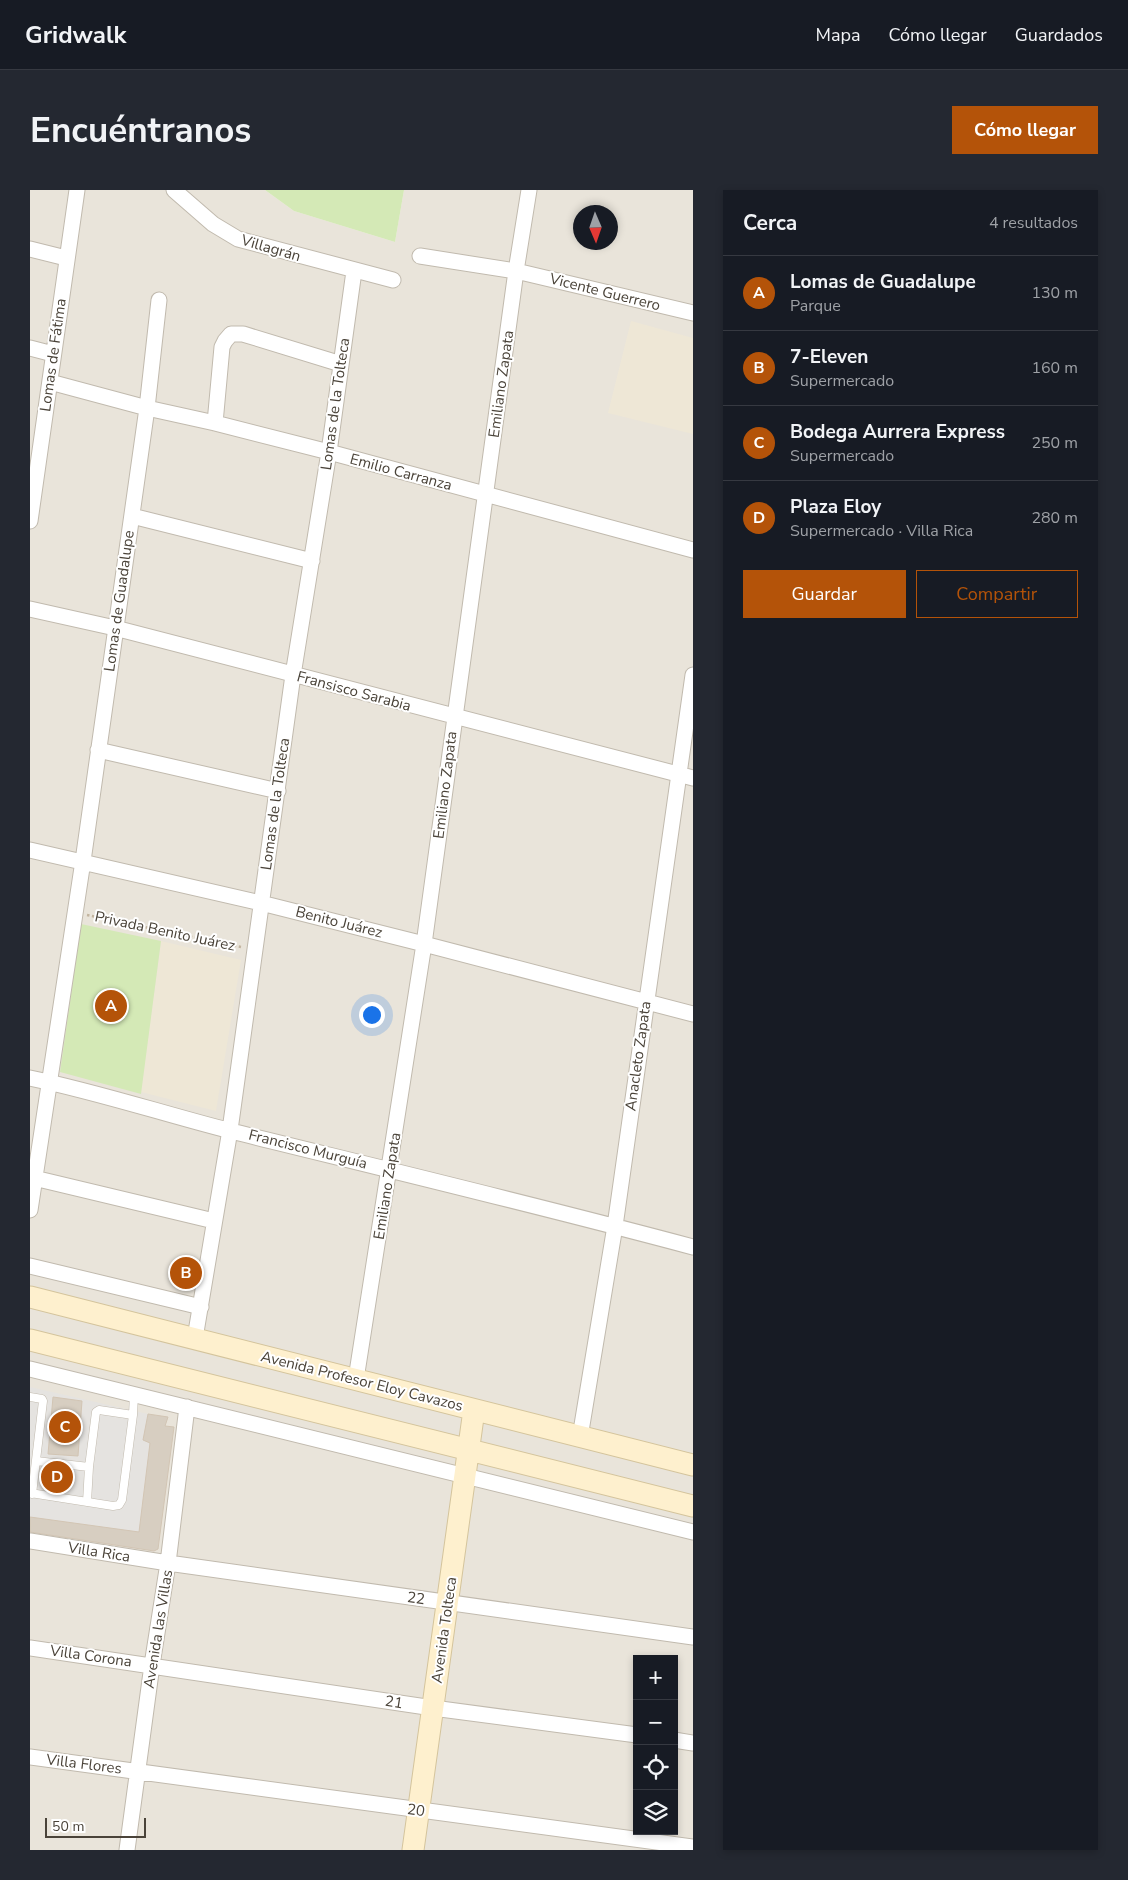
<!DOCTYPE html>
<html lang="es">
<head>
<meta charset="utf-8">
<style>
	:root { --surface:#171b24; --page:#242831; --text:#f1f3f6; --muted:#9ea1a6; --line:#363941; --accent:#b45309 }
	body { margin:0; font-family:"Nunito Sans",sans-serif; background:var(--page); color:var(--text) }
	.controls { position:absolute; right:15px; bottom:15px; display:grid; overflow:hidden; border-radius:0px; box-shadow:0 2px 8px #0003 }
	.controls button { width:45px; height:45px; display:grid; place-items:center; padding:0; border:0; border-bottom:1px solid var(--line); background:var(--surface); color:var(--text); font:25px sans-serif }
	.compass { position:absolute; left:543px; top:15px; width:45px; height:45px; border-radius:50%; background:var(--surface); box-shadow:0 2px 8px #0003; rotate:178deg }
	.scale { position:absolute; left:15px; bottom:12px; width:101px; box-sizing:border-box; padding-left:5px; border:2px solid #4a4339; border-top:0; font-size:14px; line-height:18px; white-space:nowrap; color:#4a4339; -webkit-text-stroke:4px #fff; paint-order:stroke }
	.you { position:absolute; left:341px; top:824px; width:18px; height:18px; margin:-12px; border:4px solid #fff; border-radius:50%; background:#1a73e8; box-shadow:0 0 0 8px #1a73e833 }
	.badge { display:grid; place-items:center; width:32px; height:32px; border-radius:50%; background:var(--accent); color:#fff; font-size:16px; font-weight:700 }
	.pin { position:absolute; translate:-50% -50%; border:2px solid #fff; box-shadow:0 1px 5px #0006 }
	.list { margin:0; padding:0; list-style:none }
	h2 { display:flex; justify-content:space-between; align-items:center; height:65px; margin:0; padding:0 20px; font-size:21px }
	h2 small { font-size:16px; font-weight:400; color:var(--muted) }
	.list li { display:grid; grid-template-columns:32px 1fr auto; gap:15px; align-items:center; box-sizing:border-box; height:75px; padding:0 20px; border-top:1px solid var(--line) }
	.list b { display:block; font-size:19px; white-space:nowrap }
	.list p { margin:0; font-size:16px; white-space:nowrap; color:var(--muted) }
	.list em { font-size:16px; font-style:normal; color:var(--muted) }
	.actions { display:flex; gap:10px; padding:15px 20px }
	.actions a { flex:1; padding:11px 0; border:1px solid var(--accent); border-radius:0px; text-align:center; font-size:18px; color:var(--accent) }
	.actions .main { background:var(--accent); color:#fff }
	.icon { flex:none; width:28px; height:28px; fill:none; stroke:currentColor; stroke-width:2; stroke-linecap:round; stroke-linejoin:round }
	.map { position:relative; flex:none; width:663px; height:1660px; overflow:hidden; border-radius:0px }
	header { display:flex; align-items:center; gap:30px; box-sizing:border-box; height:70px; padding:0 25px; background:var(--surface); border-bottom:1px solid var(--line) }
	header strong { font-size:24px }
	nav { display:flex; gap:28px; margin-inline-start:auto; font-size:18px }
	.intro { display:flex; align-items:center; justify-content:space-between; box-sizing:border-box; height:120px; padding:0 30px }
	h1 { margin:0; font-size:35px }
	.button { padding:12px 22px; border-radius:0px; background:var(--accent); color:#fff; font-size:18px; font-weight:700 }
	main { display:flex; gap:30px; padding:0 30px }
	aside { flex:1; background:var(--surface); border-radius:0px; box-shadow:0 2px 8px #0003 }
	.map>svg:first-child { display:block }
</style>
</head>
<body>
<header>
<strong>Gridwalk</strong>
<nav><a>Mapa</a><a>Cómo llegar</a><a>Guardados</a></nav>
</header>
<div class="intro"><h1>Encuéntranos</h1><a class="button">Cómo llegar</a></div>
<main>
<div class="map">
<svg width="663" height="1660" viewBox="0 0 663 1660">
	<rect width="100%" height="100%" fill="#f6f2ec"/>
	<path fill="#e9e4da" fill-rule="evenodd" d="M0 0H235L264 21 365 52 374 0H663V1660H0ZM550 22H580V52H550ZM607 1469H644V1641H607Z"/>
	<path fill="#eee7d6" d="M601 131 663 148V244L578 223Z
		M131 751 211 770 186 921 111 902Z"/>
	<path fill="#d4e9b6" d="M235 0H374L365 52 264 21Z
		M51 734 131 751 111 904 30 882Z"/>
	<path fill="#e5e3e0" d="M0 1197 118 1224 113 1250 120 1253 109 1342 0 1327Z"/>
	<path fill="#d7cec1" stroke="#d2c5b4" d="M23 1207 52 1211 48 1266 18 1264Z
		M118 1224 138 1227 135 1236 144 1237 128 1359 124 1361 0 1342V1327L109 1342 120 1253 113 1250Z"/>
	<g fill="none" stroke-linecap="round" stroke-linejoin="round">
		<g stroke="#c1baae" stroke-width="9">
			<path id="lane" d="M0 1207 12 1209 13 1211 2 1304
				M6 1271 59 1277
				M0 1303 83 1316 89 1315 92 1310 103 1225 104 1204
				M57 1312 59 1277 66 1222 69 1220 103 1225"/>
		</g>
		<g stroke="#c1baae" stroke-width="17">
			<path id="street" d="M144 0 183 34 208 49 363 90
				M0 59 36 68
				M390 66 486 81 663 123
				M0 158 23 164
				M20 192 117 218 185 233 299 262 663 360
				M185 233 192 157 195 151 201 144H213L311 174
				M102 326 282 371
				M0 331 47 0
				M0 419 85 438 663 588
				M68 560 248 601
				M0 660 231 713 394 754 663 824
				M0 888C68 902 134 924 201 941 355 979 510 1016 663 1057
				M4 988 184 1031
				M0 1020 53 671 117 218 129 110
				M0 1076 171 1117
				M165 1148 200 940 263 485 299 262 324 81
				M0 1179 663 1342
				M326 1189 394 754 486 81 499 0
				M550 1247 585 1036 663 485
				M0 1351 138 1373 663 1447
				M0 1458 403 1518 607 1545
				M644 1550 663 1553
				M0 1567 663 1657
				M97 1660 122 1475 138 1373 157 1217"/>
		</g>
		<g stroke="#d4c49c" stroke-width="23">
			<path id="secondary" d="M0 1107 663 1275
				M0 1150 663 1316
				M383 1660 444 1220"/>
		</g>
		<path stroke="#c3b5a0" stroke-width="2.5" stroke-dasharray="2.5 2.5" stroke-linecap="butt" d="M57 725 211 757"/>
		<use href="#lane" stroke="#fff" stroke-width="8"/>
		<use href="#street" stroke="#fff" stroke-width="15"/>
		<use href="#secondary" stroke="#fef0ce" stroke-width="21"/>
	</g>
	<g text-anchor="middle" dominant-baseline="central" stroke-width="4" stroke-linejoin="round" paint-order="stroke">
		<g font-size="15" fill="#4a4339" stroke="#fff">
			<text transform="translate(241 58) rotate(16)">Villagrán</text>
			<text transform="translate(575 102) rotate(14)">Vicente Guerrero</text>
			<text transform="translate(23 165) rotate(-82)">Lomas de Fátima</text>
			<text transform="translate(471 194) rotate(-82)">Emiliano Zapata</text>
			<text transform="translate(305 214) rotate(-82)">Lomas de la Tolteca</text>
			<text transform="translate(371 282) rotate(15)">Emilio Carranza</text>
			<text transform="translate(89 411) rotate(-82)">Lomas de Guadalupe</text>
			<text transform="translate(324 501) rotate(15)">Fransisco Sarabia</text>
			<text transform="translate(415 595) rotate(-83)">Emiliano Zapata</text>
			<text transform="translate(245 614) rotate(-82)">Lomas de la Tolteca</text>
			<text transform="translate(309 732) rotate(14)">Benito Juárez</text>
			<text transform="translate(135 741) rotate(12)">Privada Benito Juárez</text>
			<text transform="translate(608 866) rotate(-82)">Anacleto Zapata</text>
			<text transform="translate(278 959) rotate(14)">Francisco Murguía</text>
			<text transform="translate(357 996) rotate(-81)">Emiliano Zapata</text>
			<text transform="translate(332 1191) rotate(14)">Avenida Profesor Eloy Cavazos</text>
			<text transform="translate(69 1362) rotate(9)">Villa Rica</text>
			<text transform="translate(386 1408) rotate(8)">22</text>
			<text transform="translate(128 1439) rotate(-81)">Avenida las Villas</text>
			<text transform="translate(414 1440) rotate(-82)">Avenida Tolteca</text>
			<text transform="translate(61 1466) rotate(8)">Villa Corona</text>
			<text transform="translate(364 1512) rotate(9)">21</text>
			<text transform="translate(54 1574) rotate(7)">Villa Flores</text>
			<text transform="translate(386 1620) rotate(8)">20</text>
		</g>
	</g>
</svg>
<div class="controls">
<button>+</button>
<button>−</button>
<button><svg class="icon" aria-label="locate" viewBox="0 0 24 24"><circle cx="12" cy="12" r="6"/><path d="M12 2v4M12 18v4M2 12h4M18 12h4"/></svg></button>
<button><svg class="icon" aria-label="layers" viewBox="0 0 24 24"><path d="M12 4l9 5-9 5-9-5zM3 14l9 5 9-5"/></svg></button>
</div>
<svg class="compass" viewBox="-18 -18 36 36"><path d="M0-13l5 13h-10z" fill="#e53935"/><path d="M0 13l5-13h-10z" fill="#9ea1a6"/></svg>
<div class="scale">50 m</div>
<div class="you"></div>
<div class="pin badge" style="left:81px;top:816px">A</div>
<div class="pin badge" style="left:156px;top:1083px">B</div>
<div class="pin badge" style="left:35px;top:1237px">C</div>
<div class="pin badge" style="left:27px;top:1287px">D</div>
</div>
<aside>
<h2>Cerca<small>4 resultados</small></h2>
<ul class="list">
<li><span class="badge">A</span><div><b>Lomas de Guadalupe</b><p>Parque</p></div><em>130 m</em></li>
<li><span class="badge">B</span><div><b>7-Eleven</b><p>Supermercado</p></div><em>160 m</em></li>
<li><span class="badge">C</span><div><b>Bodega Aurrera Express</b><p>Supermercado</p></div><em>250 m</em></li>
<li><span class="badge">D</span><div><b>Plaza Eloy</b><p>Supermercado · Villa Rica</p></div><em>280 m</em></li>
</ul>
<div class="actions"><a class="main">Guardar</a><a>Compartir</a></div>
</aside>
</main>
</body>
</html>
